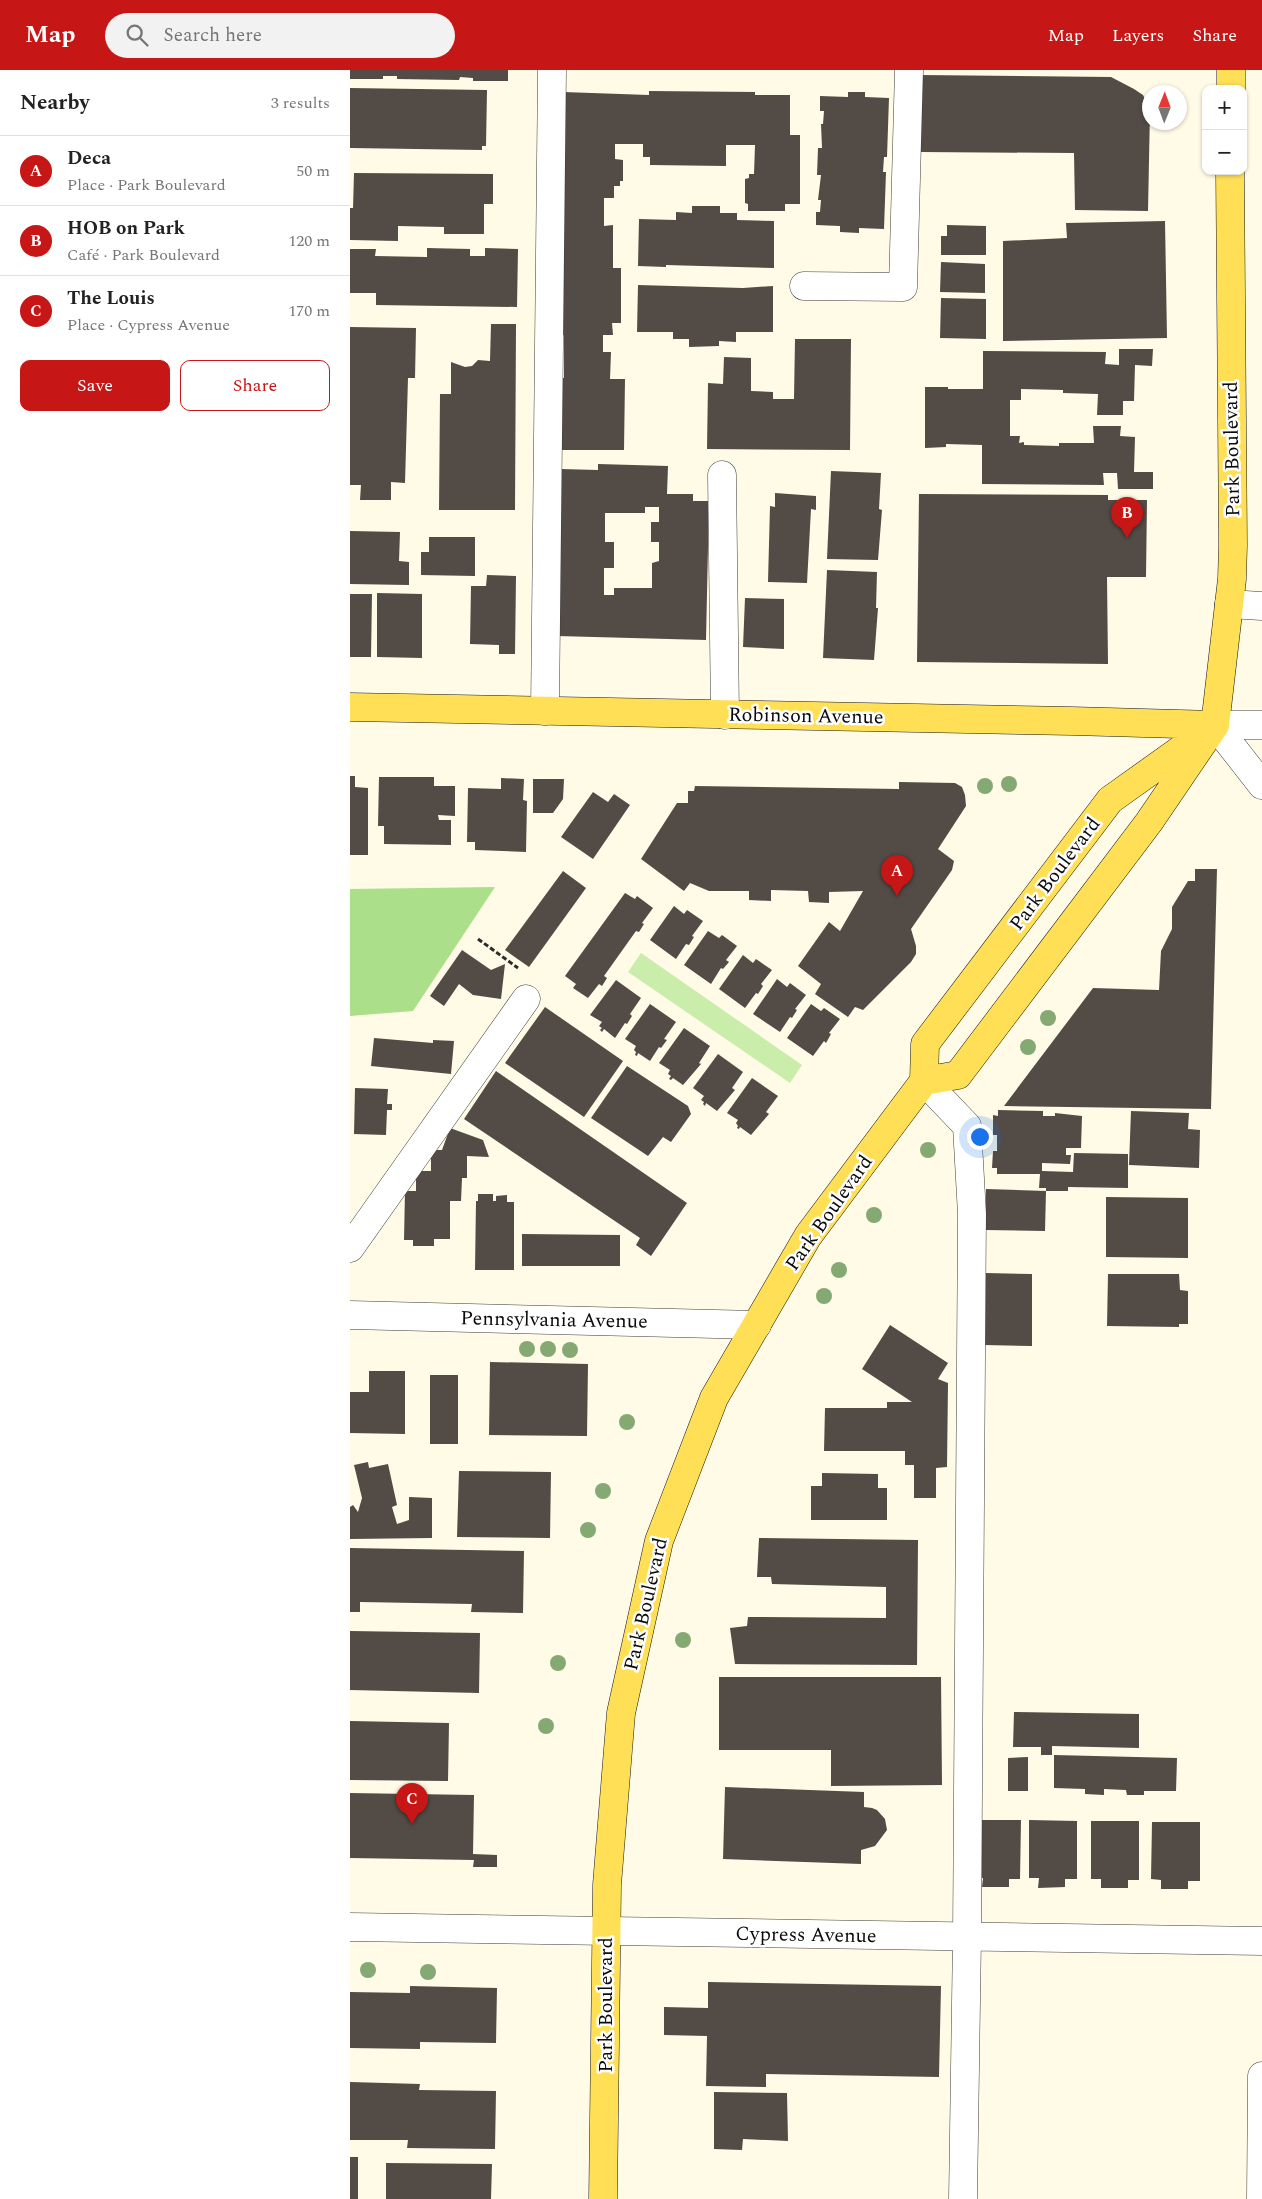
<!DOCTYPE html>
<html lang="en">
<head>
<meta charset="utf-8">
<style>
	:root { --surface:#fff; --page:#f2f2f2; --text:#222; --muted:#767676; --line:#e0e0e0; --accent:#c61615 }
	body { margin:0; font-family:Spectral,serif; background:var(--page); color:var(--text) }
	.controls { position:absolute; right:15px; top:15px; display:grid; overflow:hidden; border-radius:10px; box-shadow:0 1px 4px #0004 }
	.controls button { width:45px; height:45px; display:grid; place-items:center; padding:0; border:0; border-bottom:1px solid var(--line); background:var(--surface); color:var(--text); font:25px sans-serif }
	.compass { position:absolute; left:792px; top:15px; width:45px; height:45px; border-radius:50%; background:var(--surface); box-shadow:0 1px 4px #0004; rotate:1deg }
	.you { position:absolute; left:629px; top:1066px; width:18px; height:18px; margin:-12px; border:4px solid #fff; border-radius:50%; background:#1a73e8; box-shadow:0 0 0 8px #1a73e833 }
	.badge { display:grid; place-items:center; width:32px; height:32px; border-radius:50%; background:var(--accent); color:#fff; font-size:16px; font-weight:700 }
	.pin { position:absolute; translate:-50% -41px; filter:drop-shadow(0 1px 2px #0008) }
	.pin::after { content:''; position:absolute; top:26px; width:18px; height:15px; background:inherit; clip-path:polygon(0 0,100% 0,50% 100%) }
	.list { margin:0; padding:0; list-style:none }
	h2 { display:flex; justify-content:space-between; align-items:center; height:65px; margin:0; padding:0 20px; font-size:21px }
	h2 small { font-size:16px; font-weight:400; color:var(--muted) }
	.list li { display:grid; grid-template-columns:32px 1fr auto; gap:15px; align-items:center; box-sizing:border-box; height:70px; padding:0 20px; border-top:1px solid var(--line) }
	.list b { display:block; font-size:19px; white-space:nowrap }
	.list p { margin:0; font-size:16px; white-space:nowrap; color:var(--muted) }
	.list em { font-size:16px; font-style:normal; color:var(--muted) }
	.actions { display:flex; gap:10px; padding:15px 20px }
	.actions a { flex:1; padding:11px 0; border:1px solid var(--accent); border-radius:10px; text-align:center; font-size:18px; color:var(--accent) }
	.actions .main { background:var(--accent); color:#fff }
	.icon { flex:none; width:28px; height:28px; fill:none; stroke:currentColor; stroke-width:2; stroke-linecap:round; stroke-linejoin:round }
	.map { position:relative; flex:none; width:912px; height:2129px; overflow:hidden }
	header { display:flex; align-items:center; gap:30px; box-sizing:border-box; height:70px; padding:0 25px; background:var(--accent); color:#fff }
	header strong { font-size:24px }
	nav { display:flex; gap:28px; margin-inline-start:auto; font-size:18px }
	.search { width:350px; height:45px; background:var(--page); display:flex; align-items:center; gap:12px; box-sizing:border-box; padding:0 18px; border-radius:28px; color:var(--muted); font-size:19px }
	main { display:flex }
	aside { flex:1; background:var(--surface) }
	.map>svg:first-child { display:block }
</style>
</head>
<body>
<header>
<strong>Map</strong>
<div class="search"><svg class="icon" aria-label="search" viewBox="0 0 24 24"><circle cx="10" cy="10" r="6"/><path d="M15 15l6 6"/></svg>Search here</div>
<nav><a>Map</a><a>Layers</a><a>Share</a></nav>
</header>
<main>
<aside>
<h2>Nearby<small>3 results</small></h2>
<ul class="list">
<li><span class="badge">A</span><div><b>Deca</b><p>Place · Park Boulevard</p></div><em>50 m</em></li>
<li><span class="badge">B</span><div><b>HOB on Park</b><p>Café · Park Boulevard</p></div><em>120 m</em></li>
<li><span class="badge">C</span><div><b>The Louis</b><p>Place · Cypress Avenue</p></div><em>170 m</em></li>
</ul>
<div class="actions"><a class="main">Save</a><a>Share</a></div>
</aside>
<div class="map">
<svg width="912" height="2129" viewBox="0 0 912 2129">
	<rect width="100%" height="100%" fill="#fffbe6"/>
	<path fill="#caedac" d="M291 883 452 995 440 1013 278 902Z"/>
	<path fill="#acdf8a" d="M145 817 63 941 0 946V819Z"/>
	<path fill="#534b45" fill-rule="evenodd" d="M0 0H158V11H123V8L110 7 109 10 47 9V6H33V9H0Z
		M570 5 761 7 784 19 793 25 800 39 798 141 725 140 724 83 570 82Z
		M0 18 137 20 136 76H132V80L0 78Z
		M299 21 405 22V25H440V65H450V134H435V141H398V134L395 133V109L399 108V104H404L405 75H376V96L300 95V87H293V74H265V89L273 90V111H270V116H264V128H254V156L263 155V198H271V253H262L263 265H253V282H261L260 309H275L274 380H210V308H214V265H212L213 22 299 25Z
		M498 22H515V27L539 28 537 87H534L533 102H536L534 159 509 158V163L490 162V156L466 155V142H470L471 130H468L471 105H467L468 78H472L471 54H473L474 41H470V26L498 27Z
		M4 103 143 104V134H134V164H94V157L48 156V171L0 170V138H3Z
		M342 136H370V143H387V150L424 151V198L316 195V197L288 196 289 149 326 150V142L342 143Z
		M815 151 817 268 653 271V171L717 168 716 153Z
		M597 155 636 156V185H591V166H597Z
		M77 178 120 179V186H135V178L168 179 167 237 26 235V223H0V179H26L25 186 77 187Z
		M591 192 635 194V223L590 222Z
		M288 215 393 218 423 216V262H386V272L369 271V276L339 277V269H323V262H287Z
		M591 228 636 229V269L590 268Z
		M141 254H166L165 440H89L90 324H101V292L115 297 122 296 128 290 140 291Z
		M0 257 66 258 65 308H58L55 413 41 412V430H10L11 415H0Z
		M445 269H501L500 380 357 379 358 313 373 314 374 287 401 288V321L423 322V329H444Z
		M769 279H803L802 296 785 295 784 331H773V345H747L748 324 713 323V320L671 319V330H660V366H670L669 373 674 372V375L709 376V373H744L743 356H771L770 366 785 367 784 402H803V419H768L767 403H753L754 415 632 414V375L596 374V377L575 378V317H598V319H633V281L756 282 755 294 769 295Z
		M248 394 318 396 317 424H343V431H359L356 570 207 566 211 399 248 400ZM295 437H309V452H301V472H309V491L302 493V518H264V525H254V498H264V472H255V443H295Z
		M481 401 531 403 529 439 532 440 528 490 477 489Z
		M425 423 466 426V440L461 439 457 513 418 512 420 436 425 437Z
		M569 424 758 425V430H797L796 507H757L758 594 567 592Z
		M0 461 50 462 49 491 59 492V515L0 514Z
		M79 467H125V506L71 505V482H79Z
		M477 500 527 502 526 538H528L524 590 473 588Z
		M137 505 166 506 165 584H149V575L120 574 121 516H136Z
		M27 523 72 524V588L27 587Z
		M0 524H22L21 587H0Z
		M395 528 434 529V579L393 577Z
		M0 706H5V717L18 718V785H0Z
		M29 707H84V716H105V746L88 745 89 750H101V775L34 774V756H28Z
		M151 708 174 709 173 730 177 731 176 782 125 780V772H117L118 718 151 719Z
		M183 709H214L213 729 203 743H183Z
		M549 712 605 713 612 717 615 725 616 736 588 779 604 791 602 800 561 859 566 876V884L561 892 513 940 505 937 498 947 465 924 471 914 448 896 479 852 490 861 513 821 479 822V833L459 832 458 821 421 820V831L399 830V821H359L340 813 334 821 291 789 327 733H338V721H344L345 716 549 719Z
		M243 722 258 732 264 724 280 735 243 789 211 767Z
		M845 799H867L861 1039 654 1036 743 918 809 920 811 881 822 859V837L838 811H845Z
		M213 801 236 818 179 897 155 880Z
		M275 823 285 829 287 826 303 838 292 853 294 854 289 862 286 861 254 906 257 908 252 916 249 914 238 928 223 918 226 914 215 906Z
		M324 836 334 844 337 840 353 851 342 866 344 867 339 875 336 874 326 889 300 870Z
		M358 861 369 868 372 865 387 876 376 890 379 892 373 899 371 898 361 914 334 895Z
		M112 880 141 900 155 894 151 929 123 925 109 914 94 936 80 926Z
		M393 885 403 893 406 889 422 900 411 914 413 916 408 924 406 923 395 938 369 919Z
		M427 909 437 917 440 913 456 925 445 939 447 940 442 948 440 947 430 962 403 944Z
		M266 910 291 928 280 944 282 946 277 954 275 953 265 968 254 959 252 962 250 960 252 958 249 956 252 952 240 945Z
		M300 934 326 952 314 969 317 970 311 978 309 977 300 991 288 983 287 986 285 985 286 982 284 980 286 976 275 969Z
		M461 934 471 941 474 938 490 949 479 963 481 964 476 973 474 971 463 986 437 968Z
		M195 937 273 991 234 1047 155 993Z
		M334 958 360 976 349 993 351 994 333 1015 323 1008 321 1010 319 1009 321 1006 318 1004 320 1000 309 993Z
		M24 968 83 973V970L104 971 101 1004 21 996Z
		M368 984 393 1002 382 1018 385 1020 367 1041 356 1033 355 1036 353 1034 354 1032 351 1030 354 1026 343 1018Z
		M277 996 338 1036 341 1044 321 1072 313 1067 298 1086 241 1048Z
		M146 1001 337 1133 301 1186 286 1175 290 1168 114 1049Z
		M402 1008 428 1026 416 1042 419 1044 401 1065 390 1057 389 1059 387 1058 388 1056 386 1053 388 1050 377 1043Z
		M5 1018 38 1019 37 1034H42V1040H37L36 1065 4 1064Z
		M648 1040 693 1041V1046H705V1043L732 1046 731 1078H716V1085H721L720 1094 692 1093V1101L723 1102 724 1083 778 1084V1118L718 1117V1121H696V1118H689L690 1104H647V1098H642L643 1081H647V1065H643V1045L648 1046Z
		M781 1041 839 1043 838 1059 850 1060 849 1098 779 1095Z
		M100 1058 133 1070 139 1087 117 1086V1108H112L111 1131H100V1169H84V1176H63V1170H54L55 1121H66V1105L69 1101H81V1080H92Z
		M636 1119 696 1121 695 1161 635 1160Z
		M128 1124H143V1131H146V1126L157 1125V1132H164V1200H125L126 1131H128Z
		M756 1127 838 1128V1188L756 1187Z
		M172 1164 270 1165V1196H172Z
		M635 1203 682 1204V1276L634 1275Z
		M758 1204H829L830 1220 838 1221V1254H829V1257L757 1256Z
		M540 1255 598 1293 588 1309 598 1313 597 1397 586 1398V1428H564V1395H555V1381H474L475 1338H537V1332H562L512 1299Z
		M140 1292 238 1294 237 1366 139 1365Z
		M19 1301H55V1364L0 1363V1322H19Z
		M80 1305H108V1374H80Z
		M18 1392 19 1398 38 1394 47 1435 42 1437 47 1454 59 1450V1427L82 1428V1468L0 1469V1437L3 1435 8 1442 12 1428 4 1395Z
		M109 1401 201 1402 200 1468 107 1467Z
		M472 1403 528 1404V1418H537V1450H461V1416H472Z
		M409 1468 568 1470 567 1595 385 1594 380 1558 397 1556 398 1547 536 1548V1517L422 1514 421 1507H407Z
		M0 1478 174 1481 173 1543 121 1542 122 1534 10 1532V1542H0Z
		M0 1561 130 1563 129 1623 0 1620Z
		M369 1607H591L592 1715 481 1716V1680H369Z
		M664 1642 789 1644V1678L702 1676V1685H691V1677H663Z
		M0 1651 99 1653 98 1711 0 1710Z
		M704 1685 827 1688 826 1721H794V1725H777L776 1720 754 1719V1725L735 1724V1719L704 1718Z
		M678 1687V1721H658V1688Z
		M375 1717 514 1722V1737L522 1738 527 1740 535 1749 537 1760 525 1776 511 1780V1794L373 1789Z
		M0 1723 124 1725 123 1784 147 1785V1797H123L124 1790 0 1788Z
		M623 1750H671L670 1809H659V1817H632L633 1808H623Z
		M679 1750 727 1751V1809H715V1817L688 1818 689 1808H679Z
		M741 1751H789V1810H778V1818H751V1809H741Z
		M802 1752H850V1811H838V1819H811V1810L801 1809Z
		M358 1912 591 1916 589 2007 416 2004V2017L356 2016 357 1966 314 1965V1937L358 1938Z
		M60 1916 147 1918 146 1973 70 1972V1979L0 1978V1922L60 1923Z
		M0 2012 70 2014 69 2020 146 2021 145 2079 57 2078 58 2070H0Z
		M364 2022 437 2023 438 2071 393 2069 392 2080 364 2079Z
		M0 2087H8V2129H0Z
		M36 2093 142 2094 141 2129H36Z"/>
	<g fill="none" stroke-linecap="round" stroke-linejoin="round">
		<g stroke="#3d3d3d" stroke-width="29">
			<path id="minor" d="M454 216 553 217 559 0
				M372 405 375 645
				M879 534 912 536
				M195 641 202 0
				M865 655 912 715
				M865 655H912
				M574 1011 617 1056 622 1144 617 1867 613 2129
				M0 1178 176 929
				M0 1245 407 1255
				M0 1857 912 1871
				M911 2129 912 2006"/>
		</g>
		<g stroke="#1b1b1b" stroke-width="29">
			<path id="major" d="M881 19V0
				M0 637 722 651 865 655
				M574 1011 608 1005 799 752 865 655 882 509 883 475 880 101
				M253 2129 257 1815 271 1643 309 1471 364 1328 458 1166 574 1011 575 974 760 730 865 655"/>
		</g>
		<path stroke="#2c2c2c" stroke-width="3" stroke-dasharray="5 2.5" stroke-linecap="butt" d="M128 869 168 898"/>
		<use href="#minor" stroke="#fff" stroke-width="28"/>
		<use href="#major" stroke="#ffdf56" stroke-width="28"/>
	</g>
	<g fill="#85a973">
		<circle cx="659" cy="714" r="8"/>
		<circle cx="635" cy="716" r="8"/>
		<circle cx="698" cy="948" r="8"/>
		<circle cx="678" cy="977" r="8"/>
		<circle cx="578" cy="1080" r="8"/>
		<circle cx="524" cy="1145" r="8"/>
		<circle cx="489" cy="1200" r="8"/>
		<circle cx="474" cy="1226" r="8"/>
		<circle cx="177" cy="1279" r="8"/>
		<circle cx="198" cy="1279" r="8"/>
		<circle cx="220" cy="1280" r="8"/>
		<circle cx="277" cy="1352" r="8"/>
		<circle cx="253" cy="1421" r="8"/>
		<circle cx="238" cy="1460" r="8"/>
		<circle cx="333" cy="1570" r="8"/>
		<circle cx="208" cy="1593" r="8"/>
		<circle cx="196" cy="1656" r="8"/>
		<circle cx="18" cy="1900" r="8"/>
		<circle cx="78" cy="1902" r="8"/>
	</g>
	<g text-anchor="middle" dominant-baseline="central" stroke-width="5" stroke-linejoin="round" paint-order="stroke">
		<g font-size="20" fill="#0a0a0a" stroke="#fff">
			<text transform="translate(882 379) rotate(-91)">Park Boulevard</text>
			<text transform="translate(456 646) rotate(1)">Robinson Avenue</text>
			<text transform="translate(705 804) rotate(-53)">Park Boulevard</text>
			<text transform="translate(479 1143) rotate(-55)">Park Boulevard</text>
			<text transform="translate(204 1250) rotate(1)">Pennsylvania Avenue</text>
			<text transform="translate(296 1534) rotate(-77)">Park Boulevard</text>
			<text transform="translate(456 1865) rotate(1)">Cypress Avenue</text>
			<text transform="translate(256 1935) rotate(-90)">Park Boulevard</text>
		</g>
	</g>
</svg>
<div class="controls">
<button>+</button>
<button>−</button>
</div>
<svg class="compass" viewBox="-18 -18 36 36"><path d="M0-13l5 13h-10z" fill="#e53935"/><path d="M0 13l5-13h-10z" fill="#767676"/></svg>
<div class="you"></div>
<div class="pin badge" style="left:547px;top:826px">A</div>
<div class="pin badge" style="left:777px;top:468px">B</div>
<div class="pin badge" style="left:62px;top:1754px">C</div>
</div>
</main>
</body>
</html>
